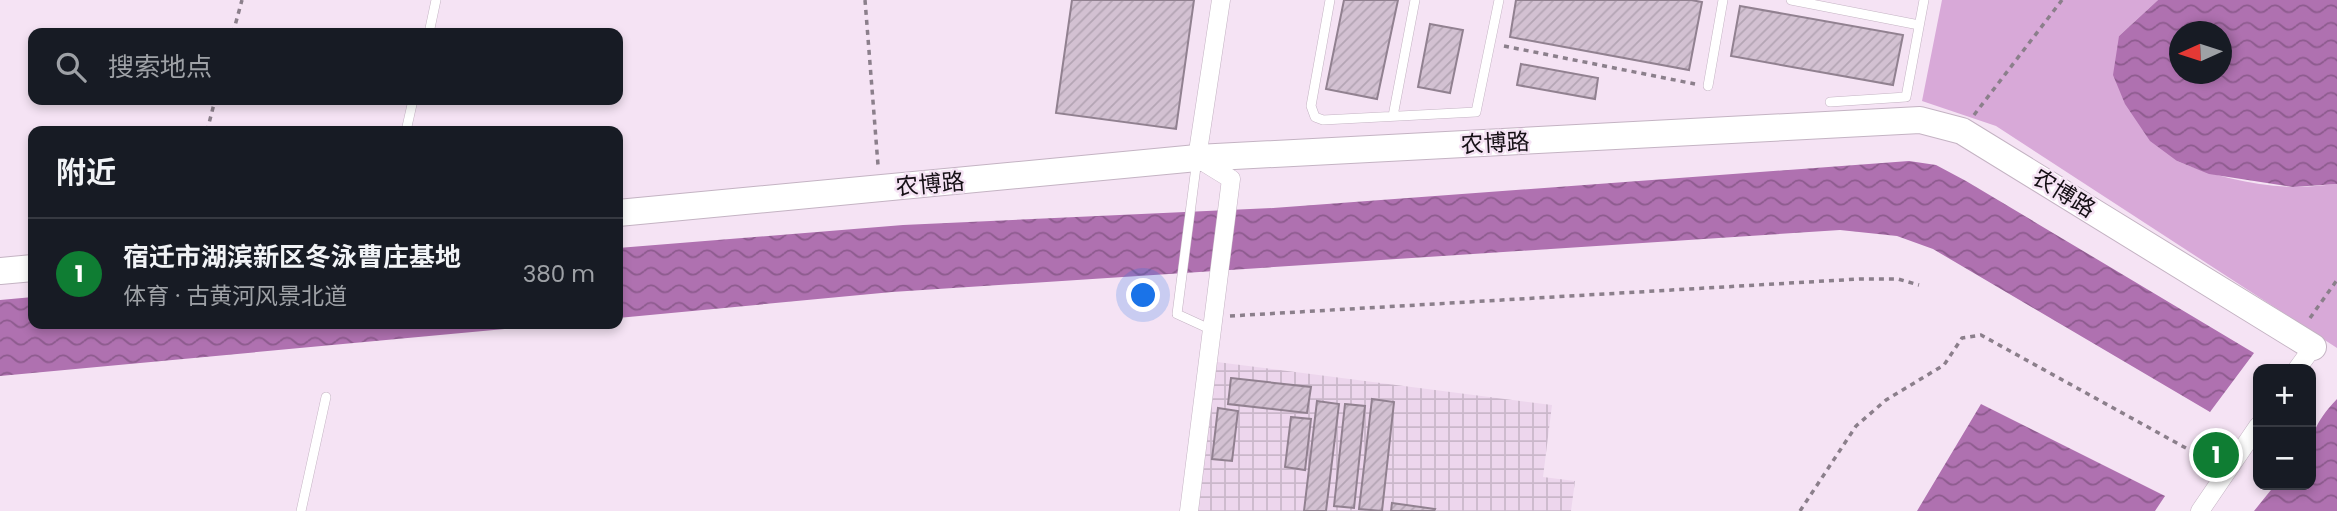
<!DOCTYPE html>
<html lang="zh">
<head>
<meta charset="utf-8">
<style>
	:root { --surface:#171b24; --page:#20242c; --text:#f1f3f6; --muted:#9ea1a6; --line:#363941; --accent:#0f7d33 }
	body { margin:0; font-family:Poppins,"Noto Sans SC",sans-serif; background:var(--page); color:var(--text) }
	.controls { position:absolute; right:21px; bottom:21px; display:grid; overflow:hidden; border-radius:14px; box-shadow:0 4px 10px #0003 }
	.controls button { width:63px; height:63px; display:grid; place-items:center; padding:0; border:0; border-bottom:2px solid var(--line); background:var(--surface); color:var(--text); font:35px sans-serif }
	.compass { position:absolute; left:2169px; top:21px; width:63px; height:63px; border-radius:50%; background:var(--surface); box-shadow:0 4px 10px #0003; rotate:267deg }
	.you { position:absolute; left:1144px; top:296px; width:24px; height:24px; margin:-18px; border:5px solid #fff; border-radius:50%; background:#1a73e8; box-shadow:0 0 0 10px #1a73e833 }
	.badge { display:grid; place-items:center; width:46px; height:46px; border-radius:50%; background:var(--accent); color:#fff; font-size:23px; font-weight:700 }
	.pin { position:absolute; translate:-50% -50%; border:4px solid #fff; box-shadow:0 2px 7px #0006 }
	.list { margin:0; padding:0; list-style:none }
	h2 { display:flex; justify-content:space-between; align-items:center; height:91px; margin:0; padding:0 28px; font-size:30px }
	h2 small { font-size:23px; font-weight:400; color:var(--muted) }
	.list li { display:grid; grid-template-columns:46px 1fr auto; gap:21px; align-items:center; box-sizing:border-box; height:112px; padding:0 28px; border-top:2px solid var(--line) }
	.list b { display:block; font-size:26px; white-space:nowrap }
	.list p { margin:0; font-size:23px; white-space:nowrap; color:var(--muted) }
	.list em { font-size:23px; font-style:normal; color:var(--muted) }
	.icon { flex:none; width:38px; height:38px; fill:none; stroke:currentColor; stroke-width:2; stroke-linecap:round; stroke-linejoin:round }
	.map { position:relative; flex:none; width:2337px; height:511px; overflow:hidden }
	.search { position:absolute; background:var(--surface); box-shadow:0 4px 10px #0003; left:28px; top:28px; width:595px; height:77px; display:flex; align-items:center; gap:18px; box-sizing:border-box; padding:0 24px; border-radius:14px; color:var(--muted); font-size:26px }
	.panel { position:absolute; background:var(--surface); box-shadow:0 4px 10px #0003; left:28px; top:126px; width:595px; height:203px; border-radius:14px }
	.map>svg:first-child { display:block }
</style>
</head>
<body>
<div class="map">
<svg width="2337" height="511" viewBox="0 0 2337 511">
	<defs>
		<pattern id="industrial-grid" width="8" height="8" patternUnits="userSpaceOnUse" patternTransform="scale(1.75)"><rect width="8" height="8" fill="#edd6ed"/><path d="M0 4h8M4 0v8" fill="none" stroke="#cab7ca"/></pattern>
		<pattern id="water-waves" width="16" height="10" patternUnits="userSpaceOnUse" patternTransform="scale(1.75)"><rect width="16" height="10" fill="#af71b0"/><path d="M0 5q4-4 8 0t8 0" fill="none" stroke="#8d5b8e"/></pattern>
		<pattern id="building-hatch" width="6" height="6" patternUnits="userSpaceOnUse" patternTransform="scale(1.75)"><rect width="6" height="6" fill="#d3c1d2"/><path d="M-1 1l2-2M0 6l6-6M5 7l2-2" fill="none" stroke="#b4a5b4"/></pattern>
	</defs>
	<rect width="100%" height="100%" fill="#f5e3f4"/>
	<path fill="url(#industrial-grid)" d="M1217 362 1552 405 1543 477 1575 481 1571 511H1198Z"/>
	<path fill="#d8a9d8" d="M1942 0H2158L2119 36 2177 161C2213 176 2254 186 2294 187 2308 187 2323 185 2337 184V348L1996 126 1922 101Z"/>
	<path fill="url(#water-waves)" fill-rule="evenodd" d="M2158 0H2337V184L2293 187 2209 174 2177 161 2150 141 2125 104 2113 75 2119 36ZM2180 32H2222V74H2180Z
		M1909 161 1936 165 1966 181 2254 353 2210 412 1933 249 1897 236 1840 230 892 292 618 318V248L903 225 1273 208Z
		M33 297V324H558L0 376V300Z
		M2337 399V511H2254L2275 485H2311C2311 443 2306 432 2337 399Z
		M1981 404 2165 496 2155 511H1917Z"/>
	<path fill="url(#building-hatch)" stroke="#918190" stroke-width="2" d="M1072 0H1194L1176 129 1056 113Z
		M1344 0H1398L1377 99 1326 89Z
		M1516 0H1691L1702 2 1689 70 1510 37Z
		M1740 6 1903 35 1893 85 1731 56Z
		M1430 24 1463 30 1450 93 1418 87Z
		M1521 64 1598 78 1595 99 1517 85Z
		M1231 378 1311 387 1307 413 1228 404Z
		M1372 399 1394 402 1382 511 1359 509Z
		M1317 401 1339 404 1326 511H1304Z
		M1345 404 1365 406 1354 508 1334 506Z
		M1218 408 1238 411 1232 461 1212 459Z
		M1291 417 1311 419 1305 470 1285 467Z
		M1392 503 1435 509 1434 511H1391Z"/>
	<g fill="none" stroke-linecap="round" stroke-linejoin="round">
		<g stroke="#c4b3c3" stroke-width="10">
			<path id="lane" d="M1330 0 1311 106 1315 117 1323 120 1476 112 1499 0
				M1791 0 1919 25
				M429 33 436 0
				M1708 86 1723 0
				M1830 102 1906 97 1924 0
				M1393 116 1415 0
				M406 131 413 100
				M1197 159 1177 314 1212 330
				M301 511 326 397"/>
		</g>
		<g stroke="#c4b3c3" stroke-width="19">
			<path id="street" d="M2297 369 2313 347
				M1189 511 1231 179 1197 158 1221 0
				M2200 511 2258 426"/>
		</g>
		<g stroke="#c4b3c3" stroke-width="28">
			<path id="secondary" d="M618 213 1197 158 1920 120 1962 131 2313 347
				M0 271 33 268"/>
		</g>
		<path stroke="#8b7f8b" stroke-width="3.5" stroke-dasharray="5 5" stroke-linecap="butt" d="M865 0 878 165
			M233 33 242 0
			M1504 46 1695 84
			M1974 115 2062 0
			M207 131 215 100
			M1230 316 1859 279H1898L1919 285
			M2310 318 2337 280
			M1800 511 1856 426 1886 400 1944 365 1962 338 1981 335 2213 463"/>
		<use href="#lane" stroke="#fff" stroke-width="9"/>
		<use href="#street" stroke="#fff" stroke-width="18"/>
		<use href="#secondary" stroke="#fff" stroke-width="26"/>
	</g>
	<g text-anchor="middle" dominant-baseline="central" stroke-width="5" stroke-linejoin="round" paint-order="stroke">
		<g font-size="23" fill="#161016" stroke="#f5e3f4">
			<text transform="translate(1495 143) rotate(-3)">农博路</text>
			<text transform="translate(930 184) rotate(-5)">农博路</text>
			<text transform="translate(2064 193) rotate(32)">农博路</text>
		</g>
	</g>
</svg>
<div class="controls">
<button>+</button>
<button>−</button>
</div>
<svg class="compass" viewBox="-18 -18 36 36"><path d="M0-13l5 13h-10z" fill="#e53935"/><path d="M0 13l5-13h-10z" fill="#9ea1a6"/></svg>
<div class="you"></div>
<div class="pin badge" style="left:2216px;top:455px">1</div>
<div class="search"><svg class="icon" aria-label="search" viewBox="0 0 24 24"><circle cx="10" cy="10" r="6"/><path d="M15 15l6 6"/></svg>搜索地点</div>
<section class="panel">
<h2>附近<small></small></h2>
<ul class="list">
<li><span class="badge">1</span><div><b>宿迁市湖滨新区冬泳曹庄基地</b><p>体育 · 古黄河风景北道</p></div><em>380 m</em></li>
</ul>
</section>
</div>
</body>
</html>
